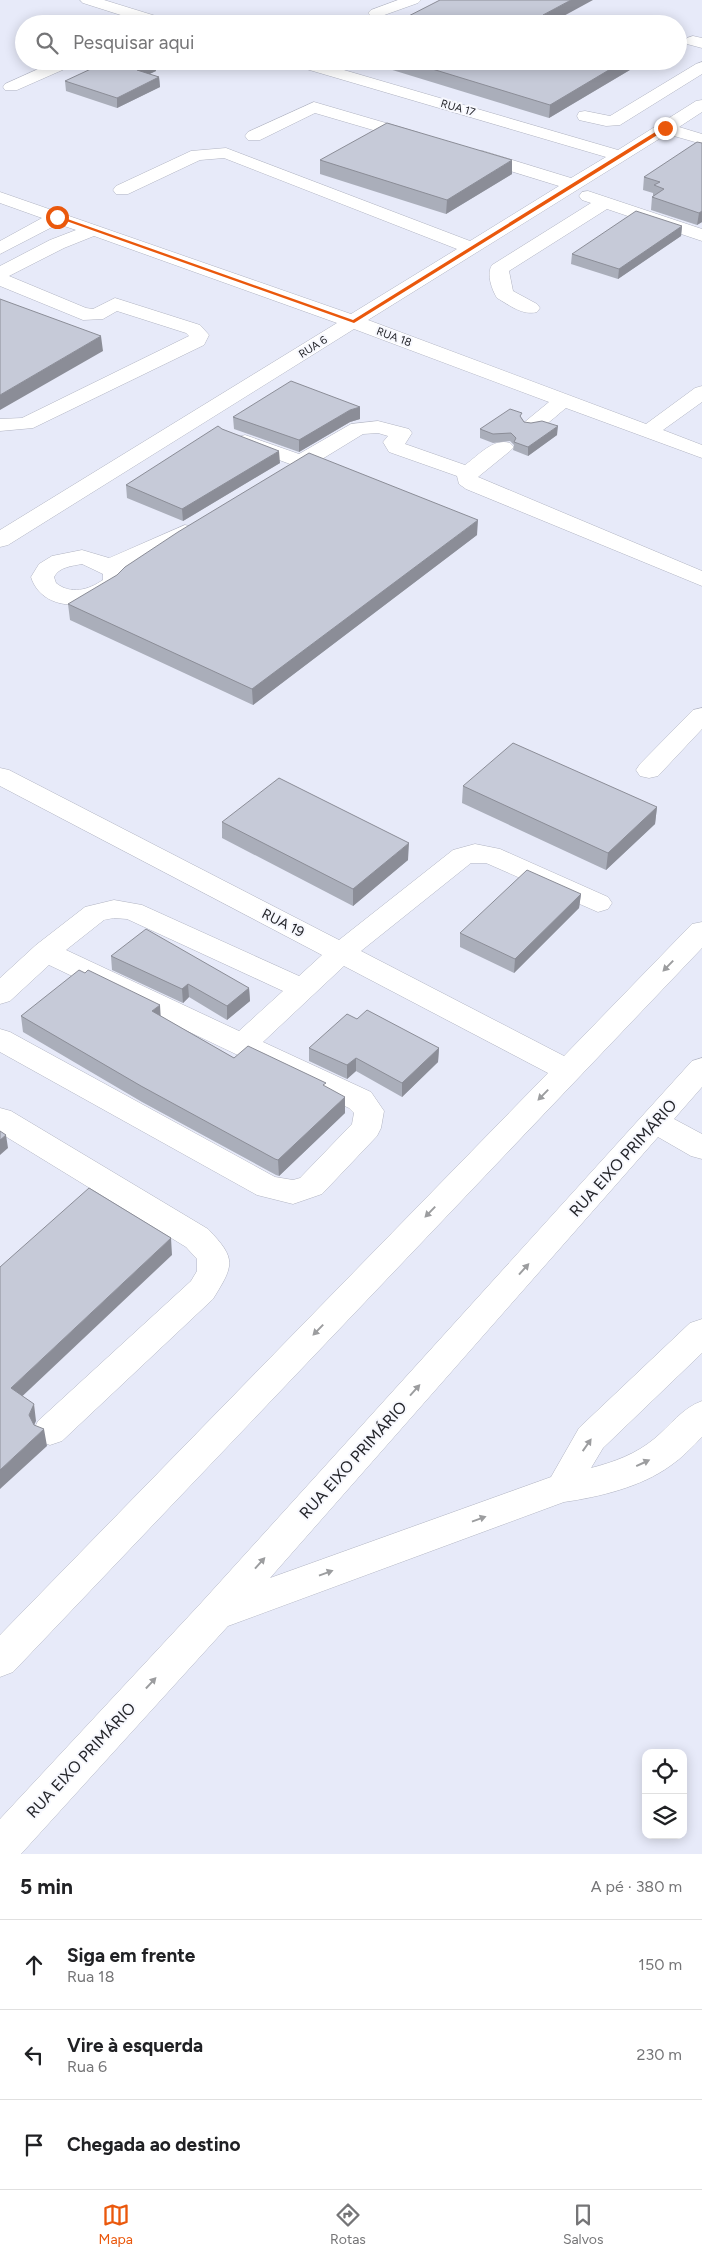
<!DOCTYPE html>
<html lang="pt">
<head>
<meta charset="utf-8">
<style>
	:root { --surface:#fff; --page:#f2f2f2; --text:#202124; --muted:#757577; --line:#e0e0e0; --accent:#ea580c }
	body { margin:0; font-family:Figtree,sans-serif; background:var(--page); color:var(--text) }
	.controls { position:absolute; right:15px; bottom:15px; display:grid; overflow:hidden; border-radius:10px; box-shadow:0 2px 12px #0003 }
	.controls button { width:45px; height:45px; display:grid; place-items:center; padding:0; border:0; border-bottom:1px solid var(--line); background:var(--surface); color:var(--text); font:25px sans-serif }
	.stop { position:absolute; width:15px; height:15px; margin:-11px; border:4px solid #ea580c; border-radius:50%; background:#fff }
	.stop.end { background:#ea580c; border-color:#fff; box-shadow:0 1px 5px #0008 }
	.list { margin:0; padding:0; list-style:none }
	h2 { display:flex; justify-content:space-between; align-items:center; height:65px; margin:0; padding:0 20px; font-size:21px }
	h2 small { font-size:16px; font-weight:400; color:var(--muted) }
	.list li { display:grid; grid-template-columns:32px 1fr auto; gap:15px; align-items:center; box-sizing:border-box; height:90px; padding:0 20px; border-top:1px solid var(--line) }
	.list b { display:block; font-size:19px; white-space:nowrap }
	.list p { margin:0; font-size:16px; white-space:nowrap; color:var(--muted) }
	.list em { font-size:16px; font-style:normal; color:var(--muted) }
	.icon { flex:none; width:28px; height:28px; fill:none; stroke:currentColor; stroke-width:2; stroke-linecap:round; stroke-linejoin:round }
	.map { position:relative; flex:none; width:702px; height:1854px; overflow:hidden }
	.search { position:absolute; background:var(--surface); box-shadow:0 2px 12px #0003; left:15px; right:15px; top:15px; height:55px; display:flex; align-items:center; gap:12px; box-sizing:border-box; padding:0 18px; border-radius:28px; color:var(--muted); font-size:19px }
	.sheet { height:335px; background:var(--surface) }
	nav { display:flex; justify-content:space-around; align-items:center; box-sizing:border-box; height:70px; border-top:1px solid var(--line); background:var(--surface); font-size:14px; color:var(--muted) }
	nav a { display:grid; justify-items:center; gap:2px }
	nav .on { color:var(--accent) }
	.map>svg:first-child { display:block }
</style>
</head>
<body>
<div class="map">
<svg width="702" height="1854" viewBox="0 0 702 1854">
	<rect width="100%" height="100%" fill="#e7eaf9"/>
	<g fill="none" stroke-linecap="round" stroke-linejoin="round">
		<g stroke="#b1b4c2" stroke-width="1">
			<path id="minor" d="M80 0H104L172 21 174 24H149L83 3Z
				M398 0H421L418 3 376 18 371 16 368 13 371 10Z
				M693 36 702 38V48L687 44 685 41 687 38Z
				M56 61H78L76 64 17 90H5L3 87 5 84Z
				M287 61H313L618 150 696 101 702 100V112L679 127 702 134V144L667 134 368 320 646 424 695 388 702 386V402L663 430 702 445V458L566 408C553 418 540 434 524 429L521 425 549 402 354 329 8 545 0 547V530L337 323 94 236 64 248 9 276 86 308 93 309 115 298 200 325 209 335 204 345 33 428 0 431V419L22 418 189 336 186 333 117 311 103 319 83 320 0 286V266L50 240 76 230 58 224 0 254V241L42 218 0 203V192L351 314 457 249 224 158 200 160 128 194H116L113 190 116 186 191 151 226 148 470 241 559 186 471 159 468 155 471 151H483L571 178 606 157 289 64Z
				M702 62V74L620 125 606 126 579 120 577 116 579 112 585 111 610 116 696 64Z
				M314 102 420 133 423 137 420 141 414 142 315 113 260 140H248L245 136 248 132Z
				M588 191 702 229V241L607 209 509 271 513 291 537 304 540 308 537 312C523 316 509 305 497 298 492 290 486 274 492 265L591 203 582 200 579 196 582 192Z
				M378 421 409 429 412 433 405 444 465 465C479 455 493 438 510 443L514 447 510 451 478 477 702 571V586L466 489 459 484 457 476 389 452 383 442 388 436 378 433 363 434 309 467 301 468 238 445 234 441 238 437 245 435 299 454 351 424Z
				M185 525 193 527 196 532C184 549 142 561 123 569L127 579C107 609 44 618 31 577L39 564 52 556 82 550 109 558ZM82 564 103 574V580C88 590 71 595 56 583L54 577C59 567 72 566 82 564Z
				M702 708V729L658 776 649 778 640 776 636 770 640 764 693 710Z
				M0 768 9 770 339 940 453 850 475 844 500 849 608 897 612 903 608 909 598 912 486 863H471L361 951 564 1056 692 924 702 922V948L13 1672 0 1677V1635L548 1073 344 966 263 1042 371 1092 384 1111 381 1128 377 1136 322 1194 293 1204 257 1195 0 1052V1029L10 1032 275 1177 293 1180 300 1178 352 1124 354 1113 349 1108 49 965 10 1001 0 1004V978L36 945 85 907 114 900 142 905 299 976 322 955 0 786ZM114 918 127 919 283 991 239 1031 66 950 104 920Z
				M702 1058V1087L674 1119 702 1134V1159L691 1156 658 1137 270 1578 551 1477 579 1428 690 1323 702 1319V1353L603 1448 591 1468C614 1462 636 1454 654 1439 670 1426 682 1408 702 1401V1437C692 1447 682 1458 670 1466 641 1487 599 1497 564 1502L228 1626 21 1854H0V1819L201 1603 692 1061Z
				M0 1108 11 1111 208 1229C237 1259 234 1265 213 1299L62 1441 50 1445 38 1441 33 1431 38 1421 191 1281 197 1271V1259L186 1247 0 1133Z"/>
		</g>
		<use href="#minor" fill="#fff" fill-rule="evenodd"/>
	</g>
	<path fill="#aaaeba" d="M363 61H645L549 118Z
		M156 71 149 74 159 77 160 87 117 108 66 91 65 81Z
		M702 143V222L697 225 651 210 652 197H653V193L643 190 644 177Z
		M320 160 512 174 446 214 320 174Z
		M682 226 681 236 618 279 571 264 572 254Z
		M233 417 360 419 350 422 299 452 234 429Z
		M522 419 524 422 557 435 528 456 513 450 514 445 510 441 493 443 480 438V429Z
		M222 429 280 463 183 521 127 498 126 485Z
		M477 535 253 705 70 620 68 604Z
		M463 786 657 807 655 824 606 870 462 803Z
		M222 822 408 860 353 906 222 838Z
		M581 894 579 908 514 973 460 947V933Z
		M111 956 249 988 250 1001 227 1020 189 997 183 1003 112 970Z
		M85 973 234 1058 326 1087 345 1113 279 1176 276 1175 142 1102 23 1032 21 1016Z
		M357 1019 439 1048 438 1062 402 1097 356 1071 347 1079 309 1061V1048Z"/>
	<path fill="#8b8d97" d="M571 0H593L549 24 543 15Z
		M154 61H155L156 71 137 80V70Z
		M624 61H645L549 118 550 105Z
		M159 77 160 87 117 108V98Z
		M512 160V174L446 214 447 200Z
		M702 211V222L697 225 699 213Z
		M682 226 681 236 618 279 619 269Z
		M101 336 103 351 0 410V395Z
		M360 407V419L350 422 299 452V440L350 410Z
		M558 426 557 435 528 456V447Z
		M279 451 280 463 183 521 182 509Z
		M478 520 477 535 253 705 252 689Z
		M657 807 655 824 606 870 608 853Z
		M409 843 408 860 353 906V889Z
		M581 894 579 908 514 973 515 959Z
		M188 984 189 997 183 1003 182 989Z
		M249 988 250 1001 227 1020V1006Z
		M160 1005 161 1021 152 1011Z
		M439 1048 438 1062 402 1097V1083Z
		M356 1058V1071L347 1079V1065Z
		M345 1097V1113L279 1176 278 1160Z
		M6 1135 8 1148 0 1155V1140Z
		M171 1238 172 1255 13 1405 11 1388Z
		M34 1404 36 1421 31 1432 29 1415Z
		M44 1429 47 1446 0 1489V1470Z"/>
	<path fill="#c6cad8" stroke="#8b8d97" d="M440 0H571L543 15 576 24H393Z
		M108 61H154L137 70 159 77 117 98 65 81Z
		M406 61H624L550 105Z
		M387 123 512 160 447 200 320 160Z
		M697 142 702 143V211L699 213 652 197 664 189 654 185 660 182 644 177Z
		M636 211 682 226 619 269 572 254Z
		M0 299 101 336 0 395Z
		M291 381 360 407 350 410 299 440 233 417Z
		M510 409 522 413 520 416 524 422 531 423 542 421 558 426 528 447 514 442 516 438 511 433 493 434 480 429Z
		M218 426 222 429 279 451 182 509 126 485Z
		M309 453 478 520 252 689 68 604 117 575 125 567 178 532Z
		M513 743 657 807 608 853 463 786Z
		M279 778 409 843 353 889 222 822Z
		M527 870 581 894 515 959 460 933Z
		M146 929 249 988 227 1006 188 984 182 989 111 956Z
		M79 970 85 973 88 970 160 1005 152 1011 234 1058 248 1046 326 1083 323 1085 345 1097 278 1160 275 1159 141 1086 21 1016Z
		M367 1010 439 1048 402 1083 356 1058 347 1065 309 1048 347 1014 357 1019Z
		M0 1131 6 1135 0 1140Z
		M89 1188 171 1238 11 1388 34 1404 29 1415 34 1425 44 1429 0 1470V1267Z"/>
	<defs><path id="oneway-solid" d="M-6-.8H1V-3.2L6.5 0L1 3.2V.8H-6Z" transform="scale(1.25)"/></defs>
	<g fill="#9c9d9f">
		<use href="#oneway-solid" transform="translate(668 966) rotate(134)"/>
		<use href="#oneway-solid" transform="translate(543 1095) rotate(134)"/>
		<use href="#oneway-solid" transform="translate(430 1212) rotate(134)"/>
		<use href="#oneway-solid" transform="translate(524 1269) rotate(-48)"/>
		<use href="#oneway-solid" transform="translate(318 1330) rotate(134)"/>
		<use href="#oneway-solid" transform="translate(415 1390) rotate(-48)"/>
		<use href="#oneway-solid" transform="translate(587 1445) rotate(-55)"/>
		<use href="#oneway-solid" transform="translate(643 1463) rotate(-25)"/>
		<use href="#oneway-solid" transform="translate(479 1519) rotate(-20)"/>
		<use href="#oneway-solid" transform="translate(260 1563) rotate(-48)"/>
		<use href="#oneway-solid" transform="translate(326 1573) rotate(-20)"/>
		<use href="#oneway-solid" transform="translate(151 1683) rotate(-47)"/>
	</g>
	<path fill="#ea580c" d="M665 126 667 129 354 323 55 217 59 216 353 320Z"/>
	<g text-anchor="middle" dominant-baseline="central" stroke-width="4" stroke-linejoin="round" paint-order="stroke">
		<g font-size="11" fill="#24252a" stroke="#f7f8fe">
			<text transform="translate(458 108) rotate(16)">RUA 17</text>
			<text transform="translate(394 337) rotate(20)">RUA 18</text>
			<text transform="translate(313 347) rotate(-32)">RUA 6</text>
		</g>
		<g font-size="14" fill="#24252a" stroke="#f7f8fe">
			<text transform="translate(283 923) rotate(27)">RUA 19</text>
		</g>
		<g font-size="16" fill="#24252a" stroke="#f7f8fe">
			<text transform="translate(623 1158) rotate(-48)">RUA EIXO PRIMÁRIO</text>
			<text transform="translate(353 1460) rotate(-48)">RUA EIXO PRIMÁRIO</text>
			<text transform="translate(81 1760) rotate(-47)">RUA EIXO PRIMÁRIO</text>
		</g>
	</g>
</svg>
<div class="controls">
<button><svg class="icon" aria-label="locate" viewBox="0 0 24 24"><circle cx="12" cy="12" r="6"/><path d="M12 2v4M12 18v4M2 12h4M18 12h4"/></svg></button>
<button><svg class="icon" aria-label="layers" viewBox="0 0 24 24"><path d="M12 4l9 5-9 5-9-5zM3 14l9 5 9-5"/></svg></button>
</div>
<div class="stop" style="left:57px;top:217px"></div>
<div class="stop end" style="left:665px;top:128px"></div>
<div class="search"><svg class="icon" aria-label="search" viewBox="0 0 24 24"><circle cx="10" cy="10" r="6"/><path d="M15 15l6 6"/></svg>Pesquisar aqui</div>
</div>
<section class="sheet">
<h2>5 min<small>A pé · 380 m</small></h2>
<ul class="list">
<li><svg class="icon" aria-label="ahead" viewBox="0 0 24 24"><path d="M12 20V5M6 11l6-6 6 6"/></svg><div><b>Siga em frente</b><p>Rua 18</p></div><em>150 m</em></li>
<li><svg class="icon" aria-label="left" viewBox="0 0 24 24"><path d="M17 20v-9H6M10 6l-5 5 5 5"/></svg><div><b>Vire à esquerda</b><p>Rua 6</p></div><em>230 m</em></li>
<li><svg class="icon" aria-label="arrive" viewBox="0 0 24 24"><path d="M6 21V4h12l-3 4 3 4H6"/></svg><div><b>Chegada ao destino</b></div></li>
</ul>
</section>
<nav>
<a class="on"><svg class="icon" aria-label="map" viewBox="0 0 24 24"><path d="M3 6l6-2 6 2 6-2v14l-6 2-6-2-6 2zM9 4v14M15 6v14"/></svg>Mapa</a>
<a><svg class="icon" aria-label="directions" viewBox="0 0 24 24"><path d="M12 3l9 9-9 9-9-9zM9 14v-3h6M13 9l2 2-2 2"/></svg>Rotas</a>
<a><svg class="icon" aria-label="saved" viewBox="0 0 24 24"><path d="M7 4h10v16l-5-4-5 4z"/></svg>Salvos</a>
</nav>
</body>
</html>
